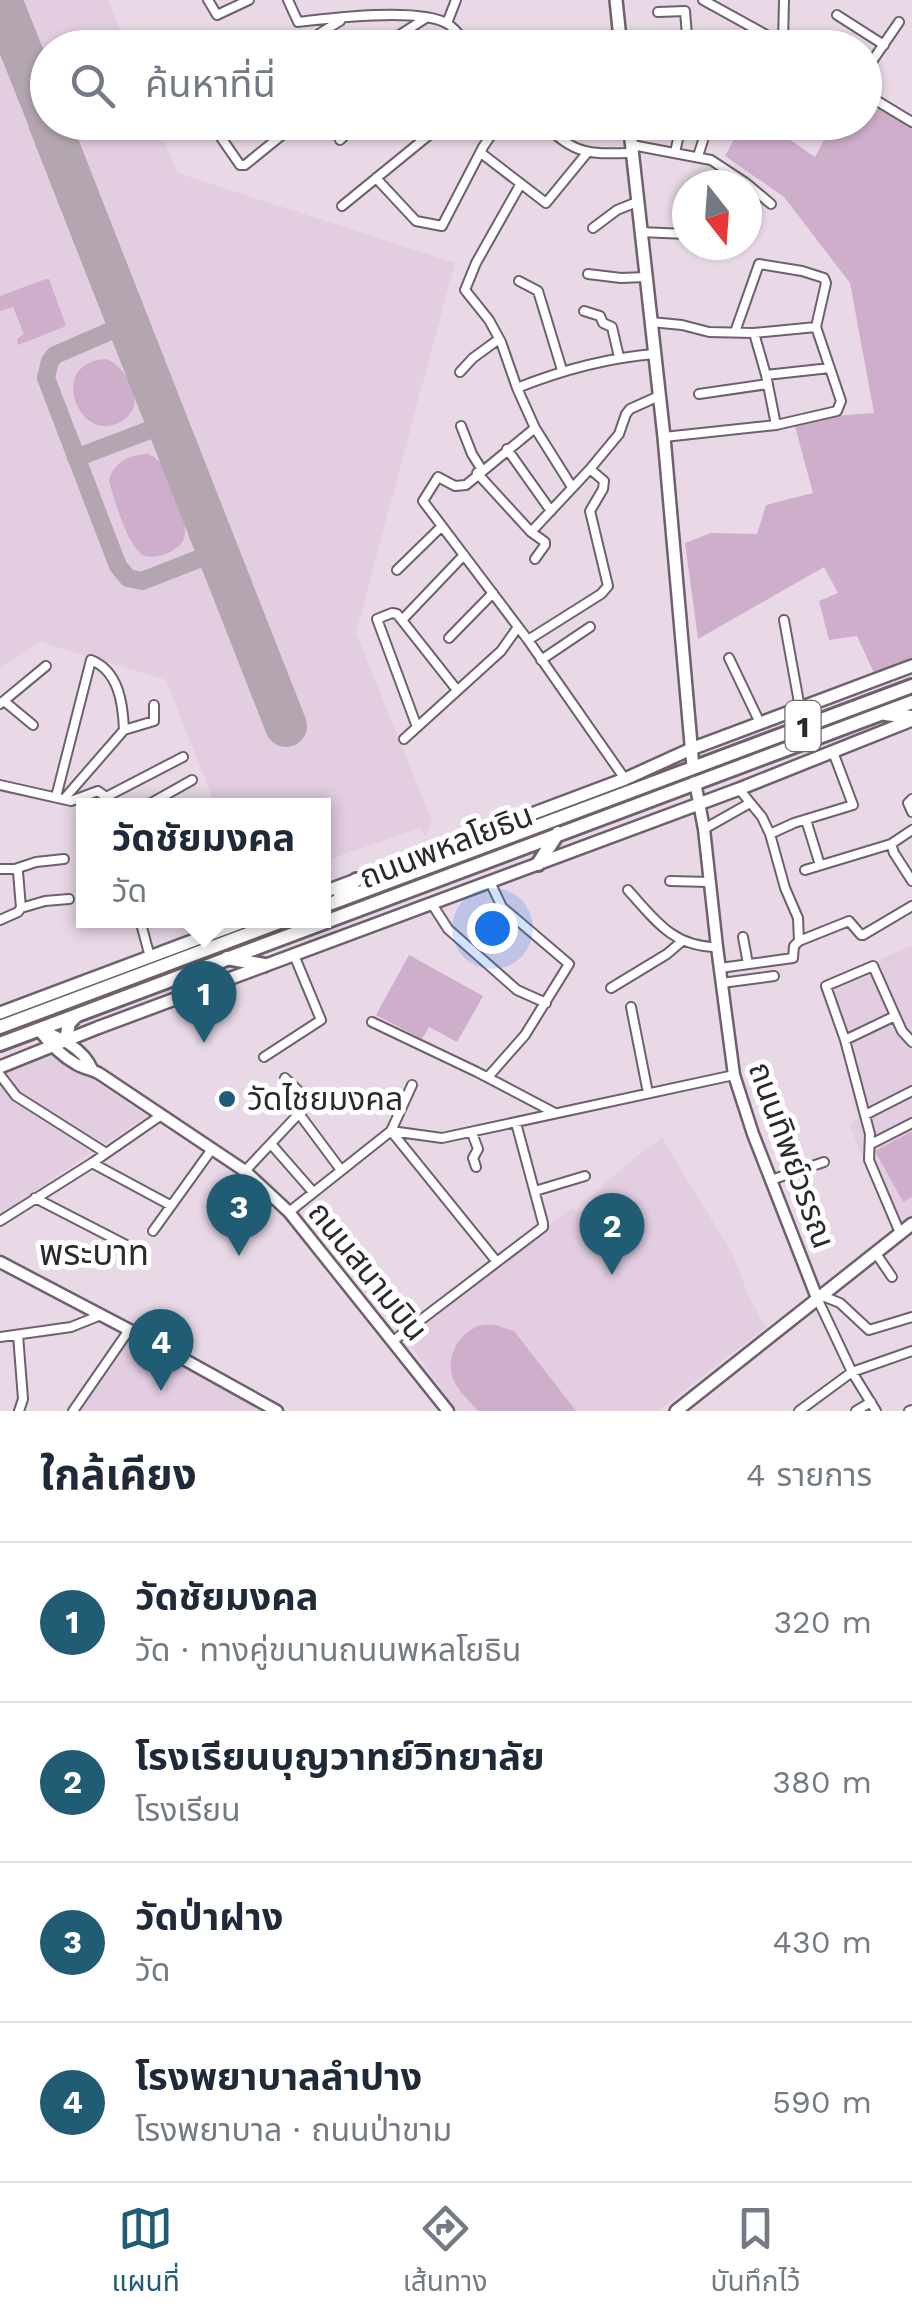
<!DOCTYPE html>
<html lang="th">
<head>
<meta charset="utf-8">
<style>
	:root { --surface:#fff; --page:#f2f2f3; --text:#1f2937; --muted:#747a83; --line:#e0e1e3; --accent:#205d75 }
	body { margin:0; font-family:"Work Sans","Noto Sans Thai",sans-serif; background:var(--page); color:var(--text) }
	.compass { position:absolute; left:672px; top:170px; width:90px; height:90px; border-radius:50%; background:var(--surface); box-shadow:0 2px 8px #0004; rotate:163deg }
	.you { position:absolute; left:492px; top:928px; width:35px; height:35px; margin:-25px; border:8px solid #fff; border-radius:50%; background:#1a73e8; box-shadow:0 0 0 15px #1a73e833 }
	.badge { display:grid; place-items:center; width:65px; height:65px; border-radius:50%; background:var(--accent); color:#fff; font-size:32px; font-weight:700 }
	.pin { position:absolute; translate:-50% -82px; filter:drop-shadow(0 2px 5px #0008) }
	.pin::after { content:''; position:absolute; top:52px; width:35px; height:30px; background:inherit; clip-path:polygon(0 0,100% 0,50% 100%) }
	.popup { position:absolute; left:76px; top:798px; width:255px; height:130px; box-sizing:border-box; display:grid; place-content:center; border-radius:0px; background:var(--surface); filter:drop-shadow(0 2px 8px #0005); font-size:32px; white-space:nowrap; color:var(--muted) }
	.popup b { font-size:38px; color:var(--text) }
	.popup::after { content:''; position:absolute; left:50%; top:100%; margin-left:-20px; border:20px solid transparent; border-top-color:var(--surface) }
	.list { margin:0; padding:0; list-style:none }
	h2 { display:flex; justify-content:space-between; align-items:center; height:130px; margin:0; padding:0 40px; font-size:42px }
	h2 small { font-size:32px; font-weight:400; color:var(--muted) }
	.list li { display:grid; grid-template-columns:65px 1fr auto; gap:30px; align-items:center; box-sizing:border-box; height:160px; padding:0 40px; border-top:2px solid var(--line) }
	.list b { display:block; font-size:38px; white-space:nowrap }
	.list p { margin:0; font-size:32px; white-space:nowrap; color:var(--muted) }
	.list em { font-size:32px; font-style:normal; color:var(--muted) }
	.icon { flex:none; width:55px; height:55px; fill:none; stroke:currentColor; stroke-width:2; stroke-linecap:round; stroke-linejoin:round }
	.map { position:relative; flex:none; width:912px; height:1411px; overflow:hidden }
	.search { position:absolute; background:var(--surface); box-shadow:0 2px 8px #0004; left:30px; right:30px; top:30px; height:110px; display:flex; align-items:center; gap:25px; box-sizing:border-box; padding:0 35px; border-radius:55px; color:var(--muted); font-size:38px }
	.sheet { height:770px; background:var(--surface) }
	nav { display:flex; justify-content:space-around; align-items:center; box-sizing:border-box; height:140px; border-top:2px solid var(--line); background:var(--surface); font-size:28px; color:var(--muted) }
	nav a { display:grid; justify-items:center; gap:5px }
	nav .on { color:var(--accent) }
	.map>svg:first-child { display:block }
</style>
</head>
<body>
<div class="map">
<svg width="912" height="1411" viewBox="0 0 912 1411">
	<rect width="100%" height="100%" fill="#e9d9e7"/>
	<path fill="#e3cde1" d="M0 0H108L127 47 48 48V122L157 123 178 173 455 263 356 633 432 821 425 837 420 828 324 861V806L215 805 166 680 40 642 0 668Z
		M912 945V1215L892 1229 850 1126 858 1118 836 1026 819 987Z
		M54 1054 147 1116 0 1214V1075Z
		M662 1138 732 1253 749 1297 766 1327 658 1411H457L404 1336 572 1208 580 1213 605 1183 643 1151Z
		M127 1335 271 1411H76Z"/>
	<path fill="#ceaecb" d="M879 107 912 127V659L874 673 857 636 829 640 819 601 838 593 824 567 698 639 685 543 711 533 757 534 766 505 813 493 793 419 874 413 850 283 784 197 725 156 743 123 764 122 815 157 829 131 841 137 870 120Z
		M46 279H49L66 326 18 345 17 339 24 334 13 307 0 311V296Z
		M107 359C124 366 146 400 128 416 83 457 42 361 107 359Z
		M147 454 154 457 162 464C168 479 185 515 185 530 186 542 178 548 168 553 160 556 153 558 145 556 128 549 113 497 109 480 114 462 129 455 147 454Z
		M409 955 483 996 457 1042 429 1027 422 1039 376 1015Z
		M912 1131V1197L903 1202 875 1151Z
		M496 1325 514 1331 576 1411H478C470 1401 457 1390 453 1379 445 1358 459 1332 479 1326 485 1324 490 1325 496 1325Z"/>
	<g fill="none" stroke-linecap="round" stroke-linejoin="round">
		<path stroke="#b3a6b1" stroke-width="18" d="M129 323 55 355 50 361 46 378 118 566 128 578 142 581 219 551
			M76 458 168 423"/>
		<path stroke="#b3a6b1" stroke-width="42" d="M1 0 48 118
			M49 122 286 726"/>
		<g stroke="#6e606d" stroke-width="12">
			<path id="minor" d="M208 0 217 15 249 0
				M288 0 298 22C331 18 420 7 448 24 457 30 464 41 471 48
				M703 0 790 48
				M658 12 685 11 688 48
				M837 15 884 45
				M447 23 456 0
				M783 43 784 0
				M296 48 340 21
				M379 48 426 18
				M864 73 899 22
				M864 93 912 122
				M238 122 220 136 240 165H245L298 122
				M542 122C574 155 588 154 631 153
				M340 140 359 122
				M632 145 711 160 746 183 771 204
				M675 152 682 122
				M481 153 546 203 587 153
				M698 156 709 122
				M376 178 416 221 442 226 483 147 500 122
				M520 185 476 263 465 290 489 320 501 342 517 388 535 428 572 487
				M342 206 445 122
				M593 228 617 210 637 202
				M640 232 687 234
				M588 274 621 278 646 277
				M519 281 538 291 562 370
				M584 311 600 316 603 323 612 327 619 357
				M651 322 682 325 709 332 754 333 816 327
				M754 333 766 375 776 425
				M460 372 473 358 499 339
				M766 375 830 368
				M517 388C562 370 606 358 654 354
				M699 394 768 384
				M461 426 472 454 482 470
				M535 428 466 485 455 486 438 477 423 501 528 640 625 779
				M664 437 776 425 837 411 841 401 816 327 826 283 824 278 802 271 759 264 735 332
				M507 449 551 511
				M477 473 531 532 545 542V545L535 559
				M531 532 590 469 619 434 626 414 630 409 659 396
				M397 570 442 526
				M402 620 464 555
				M784 620 800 708
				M449 638 493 593
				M528 640 601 594 608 586 590 511 603 489 604 481 590 469
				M729 658 760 723
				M541 660 590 627
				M4 701 33 725
				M0 704 46 666
				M417 727 377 619 392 613 397 614 457 690
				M404 739 501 651 518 627
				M0 785 71 801 98 791 106 797 108 806
				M739 789 762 817 770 834 785 888 798 918 799 941 849 921 861 935H863L912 906
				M56 797 91 660C119 671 123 704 124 730
				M106 797 183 757
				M64 799 124 730 154 721V705
				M912 799 908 803 912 812
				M146 806 192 780
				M806 820 820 865
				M704 829 750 803
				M770 834 794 823 853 805 833 752
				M891 844 894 853 912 881
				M0 869H15L18 872 21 908
				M15 869 36 862 64 859
				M805 870 891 844 912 830
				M670 881 709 882
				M628 890C655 920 673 947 717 947
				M432 904 448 929 517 990 546 1003
				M0 920 18 912 21 908 45 901 69 899
				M140 920 150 957
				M743 937 748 964
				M720 968 793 958 794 946 799 941
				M722 983 774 976
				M611 988 667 954 681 942
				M631 1007 648 1093
				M372 1022 477 1072 555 1113
				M845 1040 895 1016
				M264 1057 321 1020 294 955
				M0 1075 16 1096 106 1153
				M488 1077 525 1035 569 964 502 907 490 882
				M412 1085 391 1131 497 1262
				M300 1115 341 1170
				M865 1115 912 1091
				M472 1133 478 1149 473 1158 476 1167
				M271 1144 313 1192
				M871 1144 912 1123
				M92 1163 170 1205
				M245 1171 308 1104V1100L285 1078
				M771 1180 824 1162
				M535 1191 585 1176
				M35 1198 138 1251
				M289 1212 391 1131 442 1138 734 1075
				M0 1221 92 1163 160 1116
				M153 1231 212 1149
				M900 1233 869 1160 870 1134 845 1040 826 986 873 966 902 1031 912 1042
				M875 1252 892 1277
				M820 1295 840 1303 869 1330 912 1317
				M817 1298 852 1372 876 1411
				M18 1335 23 1399 19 1411
				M0 1337 71 1327 101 1315
				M393 1341 543 1227V1223L516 1123
				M73 1411 129 1330
				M799 1411 852 1372 912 1351
				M856 1411 871 1402
				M909 1411 912 1410"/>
		</g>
		<g stroke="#6e606d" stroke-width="15">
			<path id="tertiary" d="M695 782 704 829 717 947 734 1075 753 1134 817 1298
				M38 1029C49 1043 60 1055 76 1064 84 1069 92 1069 100 1074L245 1171 289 1212 448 1411
				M39 1029C60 1038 82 1047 92 1069
				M0 1262 160 1346 277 1411"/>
		</g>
		<g stroke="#6e606d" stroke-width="16">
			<path id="secondary" d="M616 0 621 48
				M629 122 664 437 693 767
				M324 892 625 779 691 749 912 666
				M0 1013 248 920
				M0 1067 97 1028 739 789 912 720
				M676 1411 912 1224"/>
		</g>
		<g stroke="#6e606d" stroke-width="18">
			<path id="trunk" d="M885 714 912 717
				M483 832H511
				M538 864 558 833
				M340 896 356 880
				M324 906 912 686
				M227 958 264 965
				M0 1027 285 920
				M66 1040 69 1023 76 1016
				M0 1044 912 702"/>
		</g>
		<use href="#minor" stroke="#fff" stroke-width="8"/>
		<use href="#tertiary" stroke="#fff" stroke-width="10"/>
		<use href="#secondary" stroke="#fff" stroke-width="11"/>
		<use href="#trunk" stroke="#fff" stroke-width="12"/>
	</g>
	<circle fill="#205d75" stroke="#fff" stroke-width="4" cx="227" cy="1099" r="10"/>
	<g text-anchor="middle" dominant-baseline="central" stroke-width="10" stroke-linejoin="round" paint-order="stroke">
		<rect fill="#fff" stroke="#6d686c" stroke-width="2.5" x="785.5" y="701" width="35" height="50" rx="8"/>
		<g font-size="30" font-weight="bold" fill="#2e282d">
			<text x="803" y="726">1</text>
		</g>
		<g font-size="32" fill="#2e282d" stroke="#fff">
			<text transform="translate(446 846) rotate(-21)">ถนนพหลโยธิน</text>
			<text transform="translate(792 1155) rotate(70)">ถนนทิพย์วรรณ</text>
			<text transform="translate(368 1271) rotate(51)">ถนนสนามบิน</text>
		</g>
		<g font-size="32" fill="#2e282d" stroke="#fff" text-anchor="start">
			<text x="247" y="1099">วัดไชยมงคล</text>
		</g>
		<g font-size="35" fill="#2e282d" stroke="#fff">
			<text x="94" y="1253">พระบาท</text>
		</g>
	</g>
</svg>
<svg class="compass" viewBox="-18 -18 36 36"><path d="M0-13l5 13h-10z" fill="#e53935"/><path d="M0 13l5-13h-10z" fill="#747a83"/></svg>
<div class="you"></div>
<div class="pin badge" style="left:204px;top:1043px">1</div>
<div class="popup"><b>วัดชัยมงคล</b>วัด</div>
<div class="pin badge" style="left:612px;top:1275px">2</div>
<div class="pin badge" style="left:239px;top:1256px">3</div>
<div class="pin badge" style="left:161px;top:1391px">4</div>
<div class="search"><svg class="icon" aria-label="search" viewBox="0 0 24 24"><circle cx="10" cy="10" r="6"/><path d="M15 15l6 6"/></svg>ค้นหาที่นี่</div>
</div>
<section class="sheet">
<h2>ใกล้เคียง<small>4 รายการ</small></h2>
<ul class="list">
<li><span class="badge">1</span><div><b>วัดชัยมงคล</b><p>วัด · ทางคู่ขนานถนนพหลโยธิน</p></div><em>320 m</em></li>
<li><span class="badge">2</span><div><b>โรงเรียนบุญวาทย์วิทยาลัย</b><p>โรงเรียน</p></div><em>380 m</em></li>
<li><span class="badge">3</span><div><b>วัดป่าฝาง</b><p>วัด</p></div><em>430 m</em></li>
<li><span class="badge">4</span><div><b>โรงพยาบาลลำปาง</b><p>โรงพยาบาล · ถนนป่าขาม</p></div><em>590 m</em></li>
</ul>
</section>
<nav>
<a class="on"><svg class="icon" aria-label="map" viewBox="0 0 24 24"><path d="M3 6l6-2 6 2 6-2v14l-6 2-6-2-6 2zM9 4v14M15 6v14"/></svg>แผนที่</a>
<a><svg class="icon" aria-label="directions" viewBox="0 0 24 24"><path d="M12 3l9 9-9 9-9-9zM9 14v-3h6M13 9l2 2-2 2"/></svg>เส้นทาง</a>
<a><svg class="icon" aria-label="saved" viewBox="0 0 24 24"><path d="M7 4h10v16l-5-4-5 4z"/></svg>บันทึกไว้</a>
</nav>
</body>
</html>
